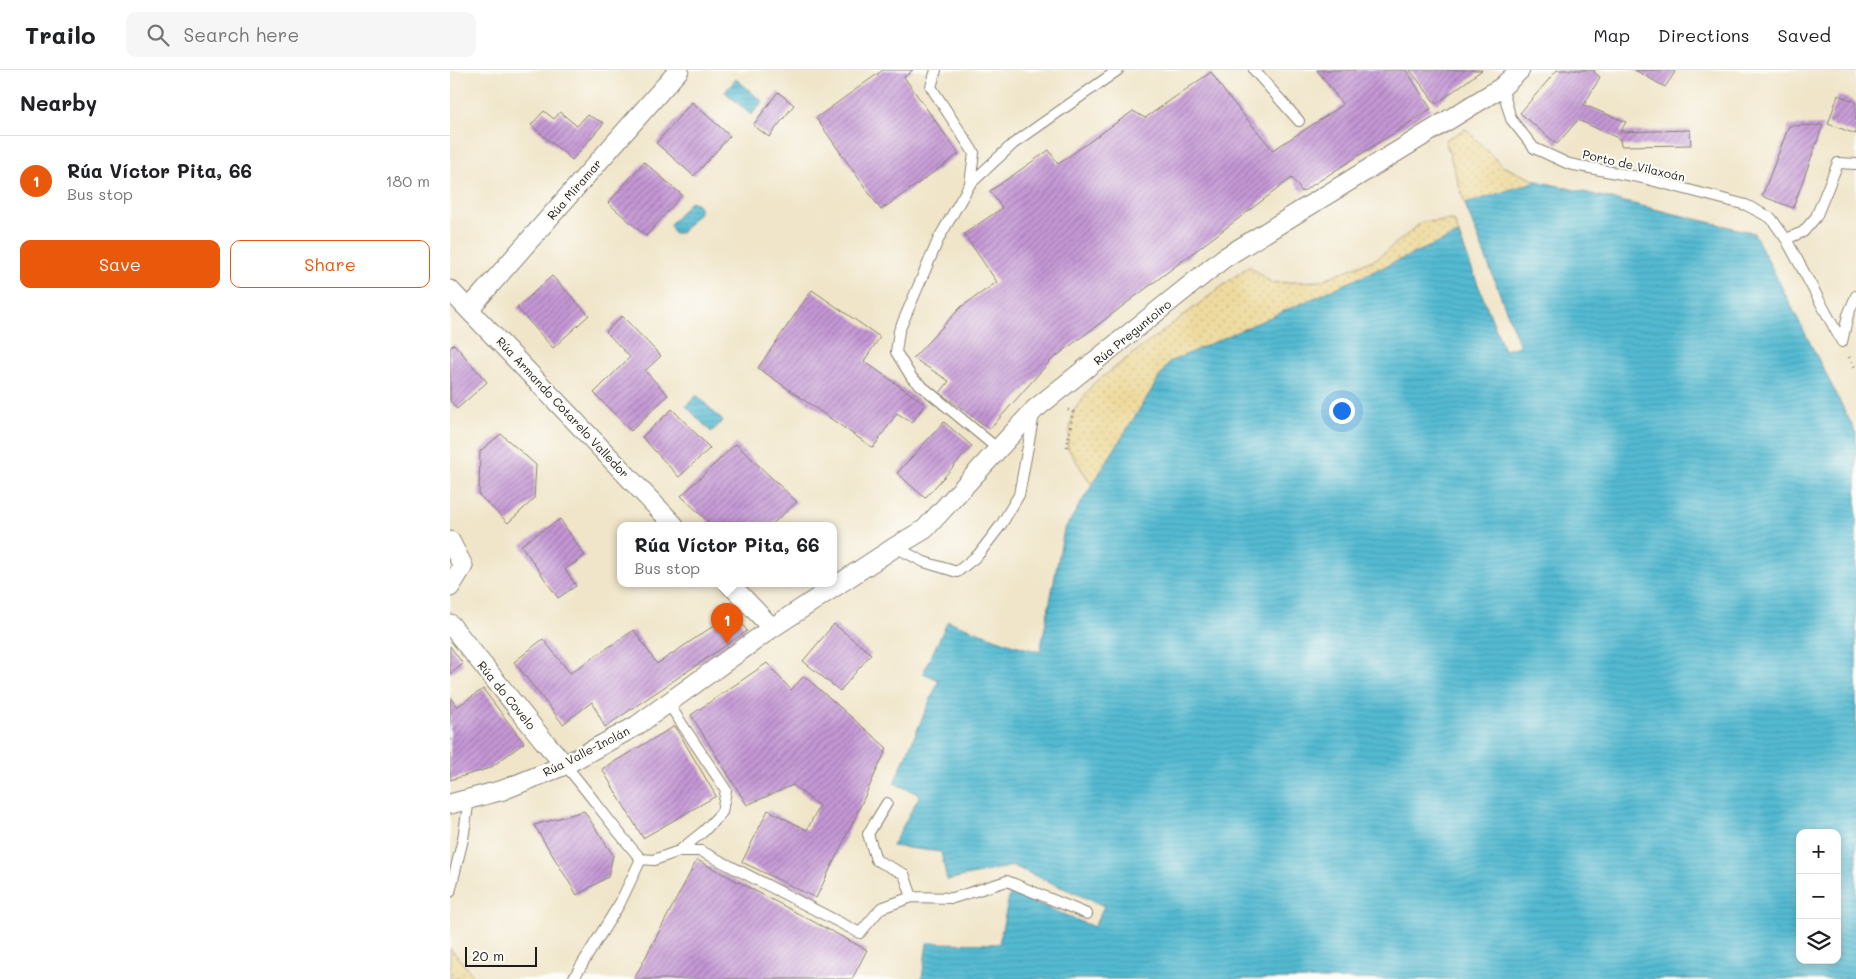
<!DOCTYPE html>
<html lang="en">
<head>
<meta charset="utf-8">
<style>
	:root { --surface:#fff; --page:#f6f6f6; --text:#202124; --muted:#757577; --line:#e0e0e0; --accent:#ea580c }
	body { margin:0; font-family:Mali,sans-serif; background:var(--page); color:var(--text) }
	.controls { position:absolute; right:15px; bottom:15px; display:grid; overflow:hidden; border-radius:10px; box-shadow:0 2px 8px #0003 }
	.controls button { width:45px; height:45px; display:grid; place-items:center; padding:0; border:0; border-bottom:1px solid var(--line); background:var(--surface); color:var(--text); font:25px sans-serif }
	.scale { position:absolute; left:15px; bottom:12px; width:72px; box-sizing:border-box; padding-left:5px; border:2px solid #1c1c1c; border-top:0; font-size:14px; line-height:18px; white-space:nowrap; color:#1c1c1c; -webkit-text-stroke:4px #fdfcf7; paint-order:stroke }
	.you { position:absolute; left:891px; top:340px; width:18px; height:18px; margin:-12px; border:4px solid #fff; border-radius:50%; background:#1a73e8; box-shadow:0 0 0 8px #1a73e833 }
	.badge { display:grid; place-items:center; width:32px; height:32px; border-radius:50%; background:var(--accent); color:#fff; font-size:16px; font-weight:700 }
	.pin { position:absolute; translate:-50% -41px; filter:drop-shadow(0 1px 2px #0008) }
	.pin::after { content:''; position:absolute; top:26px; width:18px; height:15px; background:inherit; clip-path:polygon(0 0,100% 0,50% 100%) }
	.popup { position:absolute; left:167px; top:452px; width:220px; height:65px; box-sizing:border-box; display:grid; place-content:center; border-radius:10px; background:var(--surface); filter:drop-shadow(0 1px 4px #0005); font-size:16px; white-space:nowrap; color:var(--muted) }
	.popup b { font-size:19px; color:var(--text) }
	.popup::after { content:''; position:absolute; left:50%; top:100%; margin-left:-10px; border:10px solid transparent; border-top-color:var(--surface) }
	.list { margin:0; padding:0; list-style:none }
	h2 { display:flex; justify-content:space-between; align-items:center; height:65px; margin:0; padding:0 20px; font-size:21px }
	h2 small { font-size:16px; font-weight:400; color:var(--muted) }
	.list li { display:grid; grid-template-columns:32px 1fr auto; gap:15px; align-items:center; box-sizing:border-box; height:90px; padding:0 20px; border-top:1px solid var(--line) }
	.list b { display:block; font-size:19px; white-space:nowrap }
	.list p { margin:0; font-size:16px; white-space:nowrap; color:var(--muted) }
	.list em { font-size:16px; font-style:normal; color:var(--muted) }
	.actions { display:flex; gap:10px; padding:15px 20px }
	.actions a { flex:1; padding:11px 0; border:1px solid var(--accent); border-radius:10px; text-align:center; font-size:18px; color:var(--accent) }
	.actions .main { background:var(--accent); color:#fff }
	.icon { flex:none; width:28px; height:28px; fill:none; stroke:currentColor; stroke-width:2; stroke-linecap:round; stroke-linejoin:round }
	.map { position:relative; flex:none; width:1406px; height:909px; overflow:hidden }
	header { display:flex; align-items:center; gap:30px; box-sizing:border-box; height:70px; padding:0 25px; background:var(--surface); border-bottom:1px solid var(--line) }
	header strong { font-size:24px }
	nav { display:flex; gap:28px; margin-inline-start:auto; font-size:18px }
	.search { width:350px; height:45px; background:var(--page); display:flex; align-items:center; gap:12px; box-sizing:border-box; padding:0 18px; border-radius:10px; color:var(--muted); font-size:19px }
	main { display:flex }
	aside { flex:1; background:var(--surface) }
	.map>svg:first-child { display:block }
</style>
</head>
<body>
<header>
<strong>Trailo</strong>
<div class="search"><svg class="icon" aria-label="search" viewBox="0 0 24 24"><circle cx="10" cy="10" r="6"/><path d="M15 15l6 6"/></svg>Search here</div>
<nav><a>Map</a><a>Directions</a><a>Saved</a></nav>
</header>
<main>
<aside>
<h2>Nearby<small></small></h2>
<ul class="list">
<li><span class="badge">1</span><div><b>Rúa Víctor Pita, 66</b><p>Bus stop</p></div><em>180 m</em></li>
</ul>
<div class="actions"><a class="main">Save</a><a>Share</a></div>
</aside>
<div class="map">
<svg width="1406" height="909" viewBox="0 0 1406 909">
	<defs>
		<pattern id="sand-dots" width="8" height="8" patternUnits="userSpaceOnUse" patternTransform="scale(1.25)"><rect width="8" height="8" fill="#eeda9e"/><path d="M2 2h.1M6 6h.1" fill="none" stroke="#ccba88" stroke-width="1.8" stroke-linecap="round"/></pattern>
		<pattern id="water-rules" width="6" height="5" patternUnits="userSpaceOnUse" patternTransform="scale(1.25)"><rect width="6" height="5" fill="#53bad1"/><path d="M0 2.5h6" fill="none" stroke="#489fb3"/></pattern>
		<pattern id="building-hatch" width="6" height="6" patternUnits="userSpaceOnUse" patternTransform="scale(1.25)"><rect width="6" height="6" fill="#c497d5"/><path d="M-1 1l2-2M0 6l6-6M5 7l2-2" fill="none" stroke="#9e7aac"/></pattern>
	</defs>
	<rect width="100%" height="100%" fill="#fdfcf7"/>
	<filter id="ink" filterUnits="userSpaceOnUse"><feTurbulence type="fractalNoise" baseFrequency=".02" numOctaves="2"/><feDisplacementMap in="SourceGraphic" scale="10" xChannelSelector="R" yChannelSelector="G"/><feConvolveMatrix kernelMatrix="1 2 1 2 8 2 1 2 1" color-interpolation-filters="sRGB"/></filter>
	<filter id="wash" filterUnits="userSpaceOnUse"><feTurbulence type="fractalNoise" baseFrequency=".0096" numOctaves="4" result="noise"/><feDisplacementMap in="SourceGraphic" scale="20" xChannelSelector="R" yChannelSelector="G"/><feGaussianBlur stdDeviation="1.12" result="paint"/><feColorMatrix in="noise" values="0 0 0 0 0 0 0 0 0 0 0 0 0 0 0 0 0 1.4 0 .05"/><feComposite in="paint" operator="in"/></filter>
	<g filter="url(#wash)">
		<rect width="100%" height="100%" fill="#f0e5c9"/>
		<path fill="url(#sand-dots)" stroke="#857b5d" d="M1016 59 1052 96 1087 111 1304 163 1027 164 1015 134 995 70Z
			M1004 150 1022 200 668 455 617 377 623 342 643 314 799 196 822 213 869 211 928 188 972 152Z
			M0 878 26 909H0Z"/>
		<path fill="url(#water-rules)" stroke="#386b76" fill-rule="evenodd" d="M286 9 313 32 301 45 275 22Z
			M1087 111 1304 163 1406 363V909H472L477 873 549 874 560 822 644 857 654 836 563 796 497 810 491 782 442 776 470 725 444 713 489 610 473 603 498 551 561 574 590 582 614 460 719 292 1008 164 1054 280 1070 276 1015 134ZM1350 763H1387V890H1350Z
			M241 131 248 134 251 140 231 163H224L220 155Z
			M247 325 273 351 261 362 236 336Z"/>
		<g id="blocks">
			<path fill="url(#building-hatch)" d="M433 0H463L454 7 509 84 431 140 366 48Z
				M867 0H956L981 39 852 122 842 108 600 291 540 359 490 323 499 311 463 288 511 237 547 212 514 164 552 138 540 121 599 80 608 94 683 41 695 48 761 2 776 24 823 80 893 35Z
				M960 0H1032L986 34Z
				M1107 0H1145L1144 2 1150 7 1134 35 1176 52 1170 62 1240 60 1241 75 1171 76 1170 69 1128 50 1107 74 1070 43Z
				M1185 0H1222L1225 2 1215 17Z
				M328 22 344 35 319 67 303 55Z
				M1388 25 1406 32V64L1378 54Z
				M242 32 280 66 244 106 206 73Z
				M94 41 104 49 110 42 127 56 137 45 154 53 122 90 81 55Z
				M1373 55 1343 138 1312 126 1339 56Z
				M194 92 232 125 196 166 158 133Z
				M102 206 139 245 103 278 67 238Z
				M362 220 430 267 414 291 475 334 462 353 447 343 423 378 308 298Z
				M172 246 211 286 195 301 218 325 181 361 144 323 180 287 156 262Z
				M4 274 37 312 7 339 0 331V278Z
				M222 339 260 378 229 407 192 367Z
				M494 352 522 376 475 428 447 403Z
				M51 364 86 395 84 429 58 453 29 425 30 381Z
				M286 374 347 432 321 455H262L231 426Z
				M110 449 135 486 115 499 126 516 108 528 71 475Z
				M284 542 297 561 155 657 142 632 113 654 64 592 93 569 120 603 184 560 207 594Z
				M384 554 421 584 390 621 353 591Z
				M0 576 13 594 0 604Z
				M317 593 341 620 354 606 437 678 403 752 366 828 292 792 318 740 357 760 369 736 343 715 297 735 241 645Z
				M33 619 74 673 40 698 0 710V627L7 637Z
				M225 656 266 726 193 768 152 699Z
				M134 741 163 785 158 807 127 825 84 755Z
				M247 790 417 880 402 909H184Z"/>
		</g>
	</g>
	<g filter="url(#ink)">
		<use href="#blocks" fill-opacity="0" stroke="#868072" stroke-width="1"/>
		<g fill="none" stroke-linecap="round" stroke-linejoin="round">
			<g stroke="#868072" stroke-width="12">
				<path id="service" d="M486 0 481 17 524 83 520 114
					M804 0 849 51
					M1052 17 1061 49 1084 78 1119 94 1193 108 1296 135 1321 148 1336 169 1392 272 1398 245 1406 226
					M1336 169 1353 162 1366 147 1388 93 1406 94
					M548 379 462 308 446 282 449 261 489 168 520 114 563 74 668 0
					M445 477 474 492 507 502 528 485 551 455 569 425 584 344
					M218 633 276 720 272 742 254 761 229 781
					M115 695C141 725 164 759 191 789L204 790 229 781H251L410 863 431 838 462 827 503 828 557 811 637 844
					M437 733 418 764 426 790 454 804 462 827
					M0 822 13 769 19 729
					M123 909 170 833 191 789"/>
			</g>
			<g stroke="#868072" stroke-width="21">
				<path id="minor" d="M0 220 224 455
					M19 239 229 0
					M0 471 13 496 0 517
					M279 513 322 558
					M0 554 94 671 115 695
					M0 734 53 720 115 695 186 656 322 558 445 477 475 459 585 339 774 188 1052 17 1070 0"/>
			</g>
			<path stroke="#868072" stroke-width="3" stroke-dasharray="1 4" stroke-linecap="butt" d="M1399 287 1406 299
				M617 377 623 342 618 340"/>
			<use href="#service" stroke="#fff" stroke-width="10"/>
			<use href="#minor" stroke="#fff" stroke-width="19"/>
		</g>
	</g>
	<g text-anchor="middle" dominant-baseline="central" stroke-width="4" stroke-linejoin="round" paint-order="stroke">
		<g font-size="12" fill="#1c1c1c" stroke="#fdfcf7">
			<text transform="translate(1184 95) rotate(13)">Porto de Vilaxoán</text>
			<text transform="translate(124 119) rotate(-49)">Rúa Miramar</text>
			<text transform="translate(682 262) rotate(-39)">Rúa Preguntoiro</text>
			<text transform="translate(113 337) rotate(47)">Rúa Armando Cotarelo Valledor</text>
			<text transform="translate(57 625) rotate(51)">Rúa do Covelo</text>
			<text transform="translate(136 681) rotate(-27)">Rúa Valle-Inclán</text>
		</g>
	</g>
</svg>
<div class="controls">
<button>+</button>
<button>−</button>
<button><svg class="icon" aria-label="layers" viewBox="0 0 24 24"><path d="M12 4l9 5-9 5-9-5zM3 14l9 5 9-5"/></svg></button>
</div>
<div class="scale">20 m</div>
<div class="you"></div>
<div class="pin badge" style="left:277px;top:574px">1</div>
<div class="popup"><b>Rúa Víctor Pita, 66</b>Bus stop</div>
</div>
</main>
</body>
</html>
